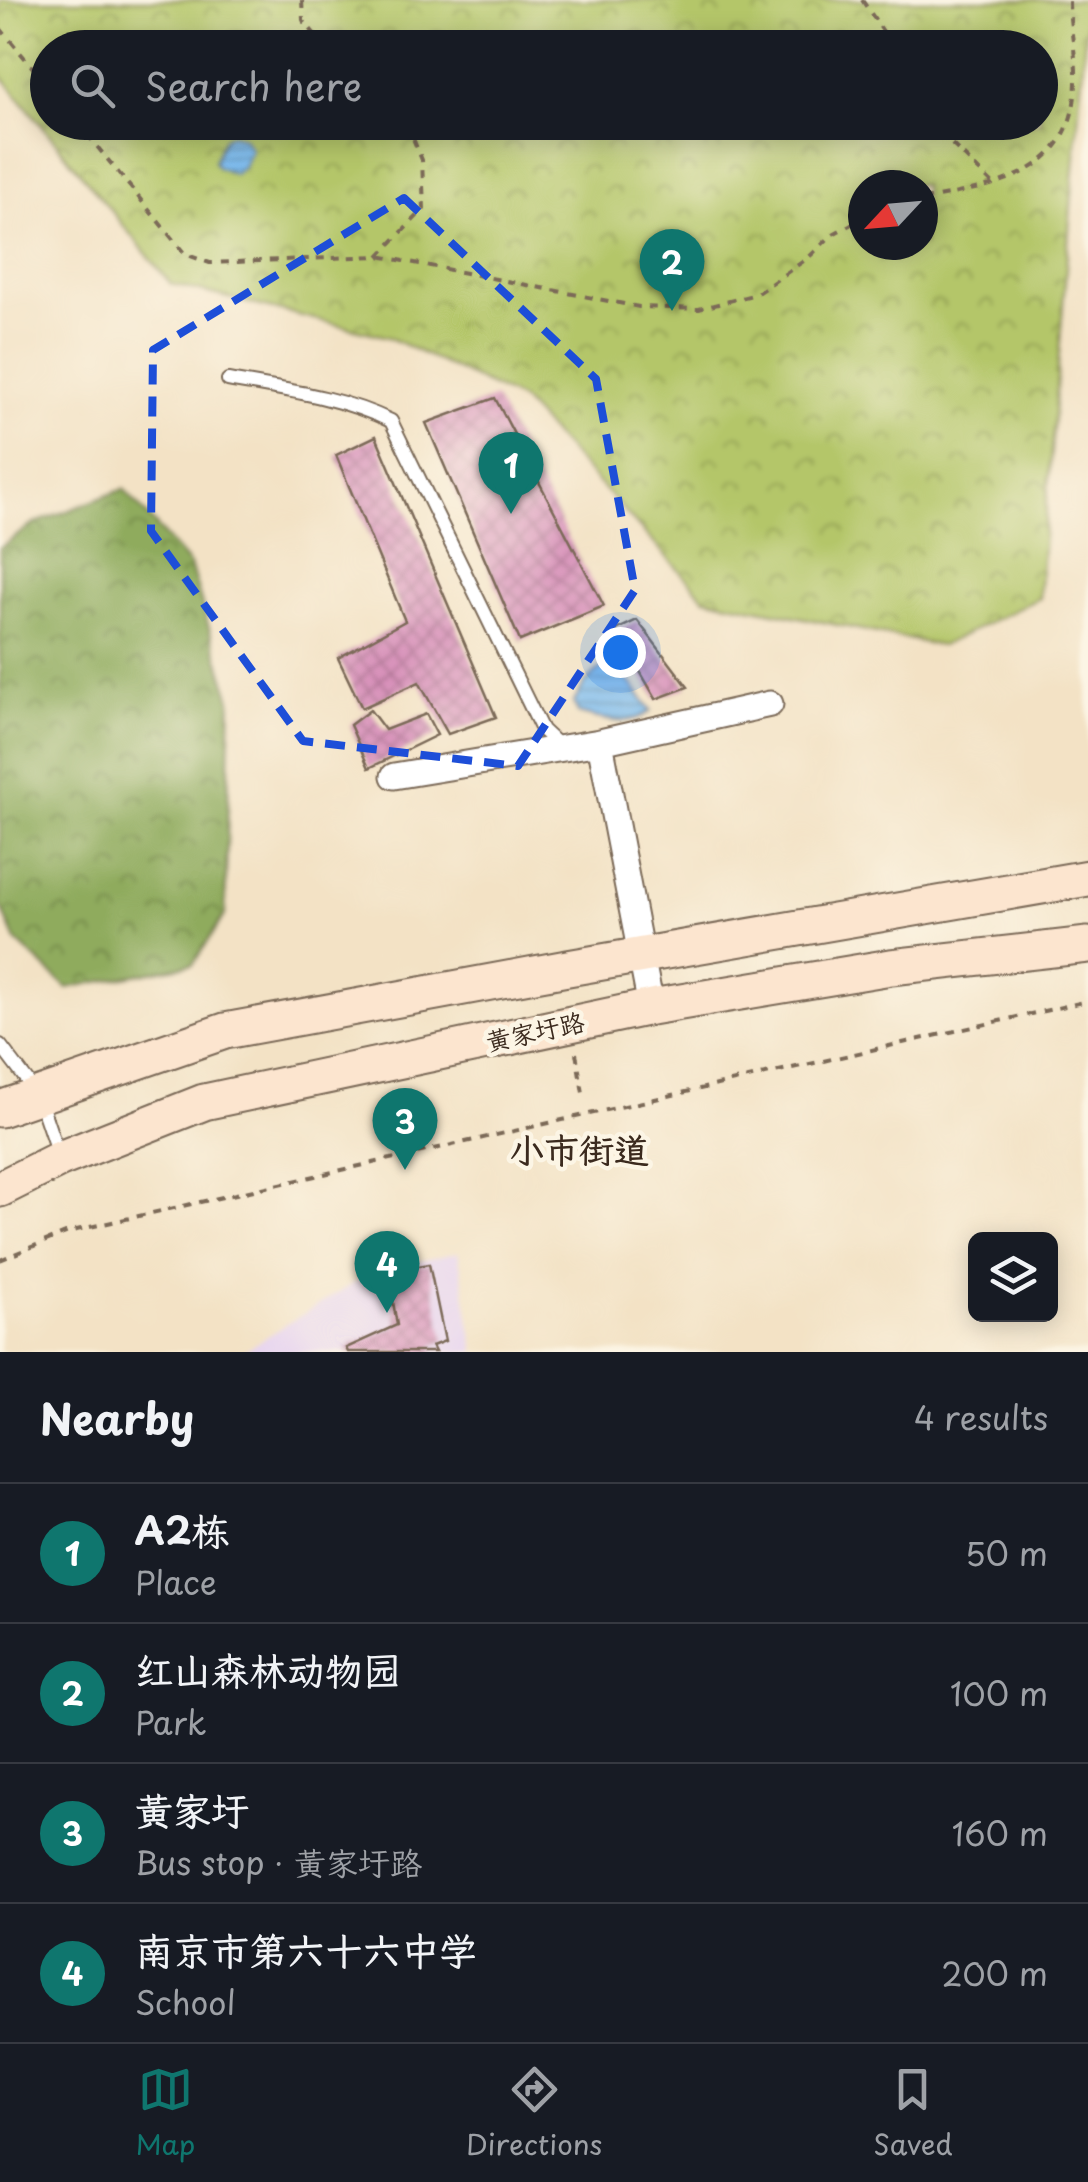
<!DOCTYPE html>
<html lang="en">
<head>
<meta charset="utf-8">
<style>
	:root { --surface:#171b24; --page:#20242c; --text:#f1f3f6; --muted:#9ea1a6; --line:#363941; --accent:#0f766e }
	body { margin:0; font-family:"Playpen Sans","LXGW WenKai TC",sans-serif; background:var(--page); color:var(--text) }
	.controls { position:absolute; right:30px; bottom:30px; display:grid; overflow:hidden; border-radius:15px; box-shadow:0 5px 25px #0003 }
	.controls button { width:90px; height:90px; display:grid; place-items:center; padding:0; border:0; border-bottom:2px solid var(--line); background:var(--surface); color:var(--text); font:50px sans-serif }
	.compass { position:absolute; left:848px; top:170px; width:90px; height:90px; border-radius:50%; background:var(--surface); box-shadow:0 5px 25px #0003; rotate:244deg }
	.you { position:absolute; left:620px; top:652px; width:35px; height:35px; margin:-25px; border:8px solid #fff; border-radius:50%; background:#1a73e8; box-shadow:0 0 0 15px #1a73e833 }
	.badge { display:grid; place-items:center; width:65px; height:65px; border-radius:50%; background:var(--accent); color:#fff; font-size:32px; font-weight:700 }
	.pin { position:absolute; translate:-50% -82px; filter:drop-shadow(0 2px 5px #0008) }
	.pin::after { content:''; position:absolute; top:52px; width:35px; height:30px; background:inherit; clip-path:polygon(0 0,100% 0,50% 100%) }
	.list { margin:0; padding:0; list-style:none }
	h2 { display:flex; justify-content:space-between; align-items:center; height:130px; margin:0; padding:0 40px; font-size:42px }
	h2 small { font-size:32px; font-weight:400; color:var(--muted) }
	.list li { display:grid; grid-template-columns:65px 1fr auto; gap:30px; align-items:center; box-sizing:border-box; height:140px; padding:0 40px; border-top:2px solid var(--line) }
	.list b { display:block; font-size:38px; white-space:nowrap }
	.list p { margin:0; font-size:32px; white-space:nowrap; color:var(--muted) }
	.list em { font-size:32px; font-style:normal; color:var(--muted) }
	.icon { flex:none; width:55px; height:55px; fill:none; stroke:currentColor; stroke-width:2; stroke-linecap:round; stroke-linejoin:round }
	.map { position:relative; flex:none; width:1088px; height:1352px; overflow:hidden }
	.search { position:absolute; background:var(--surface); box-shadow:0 5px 25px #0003; left:30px; right:30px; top:30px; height:110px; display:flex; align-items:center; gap:25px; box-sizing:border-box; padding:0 35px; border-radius:55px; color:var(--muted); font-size:38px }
	.sheet { height:690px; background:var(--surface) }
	nav { display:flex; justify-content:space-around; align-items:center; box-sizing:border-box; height:140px; border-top:2px solid var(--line); background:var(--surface); font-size:28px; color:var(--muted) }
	nav a { display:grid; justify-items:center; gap:5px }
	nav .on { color:var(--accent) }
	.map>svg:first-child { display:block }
</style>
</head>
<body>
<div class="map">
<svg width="1088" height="1352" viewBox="0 0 1088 1352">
	<defs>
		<pattern id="forest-crowns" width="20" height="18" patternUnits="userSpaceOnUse" patternTransform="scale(2.5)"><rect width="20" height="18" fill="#8fab5d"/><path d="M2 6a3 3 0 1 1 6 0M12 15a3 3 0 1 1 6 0" fill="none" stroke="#768b4c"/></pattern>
		<pattern id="park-crowns" width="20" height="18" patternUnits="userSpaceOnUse" patternTransform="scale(2.5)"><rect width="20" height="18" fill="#b4c669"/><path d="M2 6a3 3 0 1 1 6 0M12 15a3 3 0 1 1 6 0" fill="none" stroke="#94a156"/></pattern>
		<pattern id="water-rules" width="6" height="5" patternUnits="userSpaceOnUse" patternTransform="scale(2.5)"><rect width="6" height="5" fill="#79b9ed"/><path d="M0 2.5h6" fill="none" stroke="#6497bf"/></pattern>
		<pattern id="building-cross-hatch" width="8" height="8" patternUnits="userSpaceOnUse" patternTransform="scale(2.5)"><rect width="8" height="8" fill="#d78fb9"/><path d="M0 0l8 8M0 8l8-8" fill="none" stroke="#b07596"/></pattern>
	</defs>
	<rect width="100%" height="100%" fill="#fcf5e5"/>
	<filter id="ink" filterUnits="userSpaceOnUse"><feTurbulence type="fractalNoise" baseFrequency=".01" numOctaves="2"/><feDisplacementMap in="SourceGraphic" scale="20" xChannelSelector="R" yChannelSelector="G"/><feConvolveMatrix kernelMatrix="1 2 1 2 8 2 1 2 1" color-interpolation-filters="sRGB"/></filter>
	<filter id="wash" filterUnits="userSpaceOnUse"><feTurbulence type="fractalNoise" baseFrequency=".0048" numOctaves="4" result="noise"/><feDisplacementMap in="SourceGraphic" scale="40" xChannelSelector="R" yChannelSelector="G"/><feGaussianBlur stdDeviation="2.25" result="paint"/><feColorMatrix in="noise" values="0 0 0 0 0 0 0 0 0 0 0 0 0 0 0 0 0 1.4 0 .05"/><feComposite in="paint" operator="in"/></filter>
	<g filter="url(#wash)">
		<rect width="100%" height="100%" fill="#f3e2c5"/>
		<path fill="#e6d3f0" d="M458 1252 475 1352H242L369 1274Z"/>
		<path fill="url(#forest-crowns)" stroke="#656a3e" stroke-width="2.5" d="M124 489 190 565 231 700 225 915 193 964 67 988 16 941 0 904V548L33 524Z"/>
		<path fill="url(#park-crowns)" stroke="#787844" stroke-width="2.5" fill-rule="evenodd" d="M0 0H1088L1039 598 941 646 705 598 521 400 388 337 171 284 0 74ZM48 48H1040V122H48ZM863 185H923V245H863Z"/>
		<path fill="url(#water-rules)" stroke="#5a7286" stroke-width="2.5" d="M231 134 244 138 251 149 243 167 234 174 217 167 214 162 223 139Z
			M601 668C627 669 636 691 651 711 628 729 603 719 578 713L574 702 585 683Z"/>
		<g id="blocks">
			<path fill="url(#building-cross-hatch)" d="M495 398 604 606 520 641 426 423Z
				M376 436 496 717 448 734 419 682 362 708 338 658 405 621 336 455Z
				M637 620 688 687 656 699 616 630Z
				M370 710 385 730 426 714 437 735 369 768 350 725Z
				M429 1264 445 1341 432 1346 435 1352H348L346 1348 397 1325 388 1272Z"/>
		</g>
	</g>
	<g filter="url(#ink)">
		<use href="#blocks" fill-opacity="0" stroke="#7b6a58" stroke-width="2.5"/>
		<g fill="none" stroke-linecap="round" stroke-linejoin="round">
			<g stroke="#7b6a58" stroke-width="16">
				<path id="service" d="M228 380C284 390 339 396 391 421L542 730 558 745
					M0 1045 38 1095 59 1157"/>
			</g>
			<g stroke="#7b6a58" stroke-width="29">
				<path id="minor" d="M394 776 600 742
					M651 1007 600 742 770 704"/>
			</g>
			<g stroke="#7b6a58" stroke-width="39">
				<path id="secondary" d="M0 1109 225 1031 562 969 1088 878
					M0 1189 60 1159 204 1102 651 1007 891 967 1088 945"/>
			</g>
			<path stroke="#7b6a58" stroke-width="4" stroke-dasharray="8 8" stroke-linecap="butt" d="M302 0 303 20 326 48
				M862 0 894 48
				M0 28 48 86
				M77 122 185 254 210 263 379 256 639 307 699 309 756 294 808 258 833 234 863 218
				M929 122 994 185
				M923 200C1006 183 1079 174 1076 70 1075 47 1069 24 1069 0
				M379 256 424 209 422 160 406 122
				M576 1053 583 1093
				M0 1260 68 1232 1088 1001"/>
			<use href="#service" stroke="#fff" stroke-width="12"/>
			<use href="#minor" stroke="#fff" stroke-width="25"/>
			<use href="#secondary" stroke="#fce5cf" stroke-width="35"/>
		</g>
	</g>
	<path fill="none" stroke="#1d4ed8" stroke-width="8" stroke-dasharray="20 12" stroke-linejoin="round" d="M404 198 596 379 635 590 518 766 303 741 151 531 153 350Z"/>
	<g text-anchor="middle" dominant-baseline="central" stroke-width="9" stroke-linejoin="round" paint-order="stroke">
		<g font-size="25" fill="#3b2a1e" stroke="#fcf5e5">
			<text transform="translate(535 1031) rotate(-12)">黄家圩路</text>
		</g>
		<g font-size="35" font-weight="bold" fill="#3b2a1e" stroke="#fcf5e5">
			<text x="579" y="1148">小市街道</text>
		</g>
	</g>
</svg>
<div class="controls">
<button><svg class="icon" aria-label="layers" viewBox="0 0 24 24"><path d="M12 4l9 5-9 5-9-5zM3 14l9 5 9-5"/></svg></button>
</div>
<svg class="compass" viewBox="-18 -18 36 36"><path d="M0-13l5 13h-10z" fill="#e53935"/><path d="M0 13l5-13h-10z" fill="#9ea1a6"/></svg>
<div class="you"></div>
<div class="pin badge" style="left:511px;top:514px">1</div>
<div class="pin badge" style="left:672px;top:311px">2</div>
<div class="pin badge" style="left:405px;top:1170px">3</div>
<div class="pin badge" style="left:387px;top:1313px">4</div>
<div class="search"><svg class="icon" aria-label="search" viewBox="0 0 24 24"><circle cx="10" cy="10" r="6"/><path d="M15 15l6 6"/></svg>Search here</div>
</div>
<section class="sheet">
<h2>Nearby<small>4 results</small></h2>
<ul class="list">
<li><span class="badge">1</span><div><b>A2栋</b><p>Place</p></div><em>50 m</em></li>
<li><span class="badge">2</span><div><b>红山森林动物园</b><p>Park</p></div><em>100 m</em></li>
<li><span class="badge">3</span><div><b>黄家圩</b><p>Bus stop · 黄家圩路</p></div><em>160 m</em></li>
<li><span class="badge">4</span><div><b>南京市第六十六中学</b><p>School</p></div><em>200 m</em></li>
</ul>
</section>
<nav>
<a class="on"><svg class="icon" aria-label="map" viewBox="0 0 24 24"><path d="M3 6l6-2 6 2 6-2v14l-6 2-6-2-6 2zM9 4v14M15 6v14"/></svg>Map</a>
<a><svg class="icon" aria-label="directions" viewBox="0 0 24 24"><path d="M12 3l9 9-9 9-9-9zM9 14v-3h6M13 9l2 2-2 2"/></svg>Directions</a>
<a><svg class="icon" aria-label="saved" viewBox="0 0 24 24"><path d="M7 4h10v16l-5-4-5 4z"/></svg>Saved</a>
</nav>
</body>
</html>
